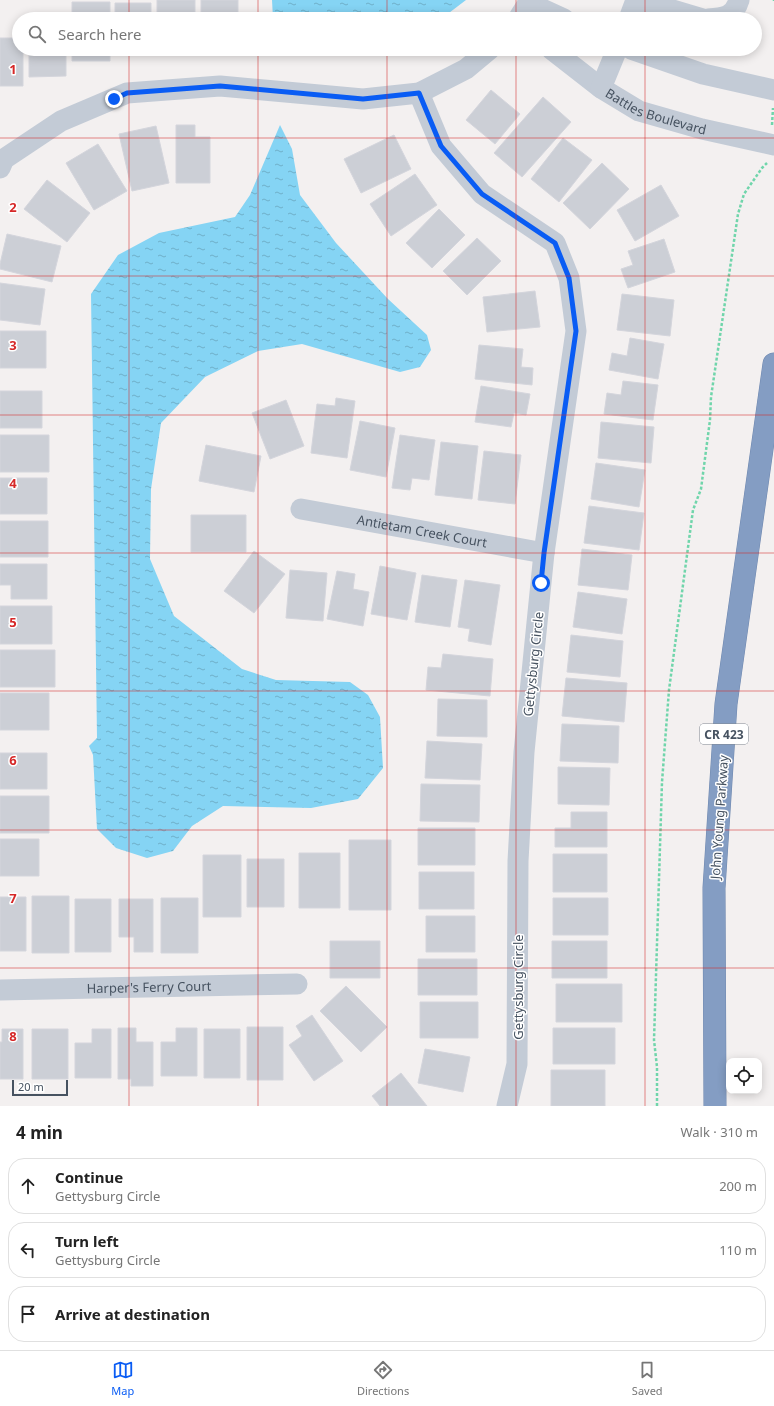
<!DOCTYPE html>
<html lang="en">
<head>
<meta charset="utf-8">
<style>
	:root { --surface:#fff; --page:#f2f2f2; --text:#222; --muted:#767676; --line:#e0e0e0; --accent:#095cf4 }
	body { margin:0; font-family:"Noto Sans",sans-serif; background:var(--page); color:var(--text) }
	.controls { position:absolute; right:12px; bottom:12px; display:grid; overflow:hidden; border-radius:8px; box-shadow:0 2px 10px #0003 }
	.controls button { width:36px; height:36px; display:grid; place-items:center; padding:0; border:0; border-bottom:1px solid var(--line); background:var(--surface); color:var(--text); font:20px sans-serif }
	.scale { position:absolute; left:12px; bottom:10px; width:56px; box-sizing:border-box; padding-left:4px; border:2px solid #465260; border-top:0; font-size:11px; line-height:14px; white-space:nowrap; color:#465260; -webkit-text-stroke:3px #fff; paint-order:stroke }
	.stop { position:absolute; width:12px; height:12px; margin:-9px; border:3px solid #095cf4; border-radius:50%; background:#fff }
	.stop.end { background:#095cf4; border-color:#fff; box-shadow:0 1px 4px #0008 }
	.list { margin:0; padding:0; list-style:none }
	h2 { display:flex; justify-content:space-between; align-items:center; height:52px; margin:0; padding:0 16px; font-size:17px }
	h2 small { font-size:13px; font-weight:400; color:var(--muted) }
	.list li { display:grid; grid-template-columns:26px 1fr auto; gap:12px; align-items:center; box-sizing:border-box; height:56px; margin:0 8px 8px; padding:0 8px; border:1px solid var(--line); border-radius:16px }
	.list b { display:block; font-size:15px; white-space:nowrap }
	.list p { margin:0; font-size:13px; white-space:nowrap; color:var(--muted) }
	.list em { font-size:13px; font-style:normal; color:var(--muted) }
	.icon { flex:none; width:22px; height:22px; fill:none; stroke:currentColor; stroke-width:2; stroke-linecap:round; stroke-linejoin:round }
	.map { position:relative; flex:none; width:774px; height:1106px; overflow:hidden }
	.search { position:absolute; background:var(--surface); box-shadow:0 2px 10px #0003; left:12px; right:12px; top:12px; height:44px; display:flex; align-items:center; gap:10px; box-sizing:border-box; padding:0 14px; border-radius:22px; color:var(--muted); font-size:15px }
	.sheet { height:244px; background:var(--surface) }
	nav { display:flex; justify-content:space-around; align-items:center; box-sizing:border-box; height:56px; border-top:1px solid var(--line); background:var(--surface); font-size:11px; color:var(--muted) }
	nav a { display:grid; justify-items:center; gap:2px }
	nav .on { color:var(--accent) }
	.map>svg:first-child { display:block }
</style>
</head>
<body>
<div class="map">
<svg width="774" height="1106" viewBox="0 0 774 1106">
	<defs>
		<pattern id="water-ripples" width="26" height="14" patternUnits="userSpaceOnUse"><rect width="26" height="14" fill="#85d4f4"/><path d="M2 4q2-2 4 0t4 0M15 11q2-2 4 0t4 0" fill="none" stroke="#6fafc9"/></pattern>
	</defs>
	<rect width="100%" height="100%" fill="#f3f0f0"/>
	<path fill="url(#water-ripples)" d="M272 0H466L441 19H273Z
		M283 49H346L292 56Z
		M280 125 292 149 300 195 336 243 388 299 427 335 431 350 420 367 400 372 302 344 258 351 205 377 161 423 151 489 150 559 174 616 242 669 276 680 350 682 368 695 380 717 383 768 358 799 311 808 223 806 192 826 173 851 147 858 116 848 97 829 93 755 89 746 97 738 91 294 118 255 159 233 235 217 250 195Z"/>
	<path fill="#cccfd6" stroke="#d4d5dc" d="M157 0H195V19H157Z
		M201 0H238V19H201Z
		M72 2H110V19H72Z
		M115 3H151V19H115Z
		M0 38H19V49H23V86H0Z
		M29 49H66V76L29 77Z
		M72 49H110V61H72Z
		M115 49H151V51H115Z
		M157 49H195V50H157Z
		M491 90 520 114 495 144 466 120Z
		M543 97 571 122 522 177 494 153Z
		M176 125H195V137H210V183H176Z
		M156 126 169 183 132 191 119 134Z
		M394 135 411 169 361 193 344 159Z
		M563 138 592 160 559 202 531 179Z
		M98 144 127 191 94 210 66 163Z
		M602 163 629 189 590 229 563 203Z
		M415 174 437 205 391 236 370 204Z
		M47 180 90 213 67 242 24 209Z
		M661 185 679 216 635 241 617 210Z
		M439 209 465 235 432 268 406 243Z
		M7 234 61 246 52 282 0 269V264Z
		M477 238 501 261 467 295 443 271Z
		M664 239 675 272 628 288 621 269 633 265 628 251Z
		M0 283 45 289 40 325 0 320Z
		M535 291 540 327 487 332 483 297Z
		M622 294 674 300 670 336 617 330Z
		M0 331H46V368H0Z
		M630 338 664 344 658 379 609 370 612 353 627 356Z
		M479 345 523 349 521 367 533 368 532 385 475 379Z
		M623 381 658 385 653 420 604 414 607 393 621 395Z
		M481 386 530 394 526 415 514 413 511 427 475 422Z
		M0 391H42V428H0Z
		M336 398 355 401 347 458 311 453 317 404 335 406Z
		M286 400 304 446 270 459 252 413Z
		M360 421 395 428 386 477 350 470Z
		M601 422 654 427 651 463 598 458Z
		M0 435H49V472H0Z
		M400 435 435 440 429 480 412 478 410 490 392 488Z
		M441 442 478 446 472 499 435 495Z
		M206 445 261 456 254 492 199 481Z
		M484 451 521 455 515 504 478 500Z
		M596 463 645 470 639 507 591 499Z
		M0 478H47V514H0Z
		M589 506 644 513 639 550 584 543Z
		M191 515H246V552H191Z
		M0 521H48V557H0Z
		M582 549 632 555 628 590 578 585Z
		M254 551 285 574 254 613 224 591Z
		M0 564H47V599H11V585H0Z
		M380 566 416 573 407 620 371 614Z
		M290 570 327 573 323 621 286 618Z
		M337 571 355 574 353 589 369 592 363 626 327 619Z
		M422 575 457 580 450 627 415 622Z
		M465 580 500 585 491 645 468 641 470 629 458 627Z
		M578 592 627 599 622 634 573 627Z
		M0 606H52V644H0Z
		M571 635 623 641 620 677 567 672Z
		M0 650H55V687H0Z
		M443 654 493 659 490 696 426 690 428 667 441 668Z
		M566 678 627 683 624 722 562 716Z
		M0 693H49V730H0Z
		M438 699 487 700V737L437 736Z
		M562 724 619 726 618 763 560 761Z
		M427 741 482 744 480 780 425 778Z
		M0 753H47V789H0Z
		M558 767 610 768 609 805 558 804Z
		M421 784 480 785 479 822 420 821Z
		M0 796H49V833H0Z
		M571 812H607V847H555V828H571Z
		M418 828H475V865H418Z
		M0 839H39V876H0Z
		M349 840H391V910H349Z
		M299 853H340V908H299Z
		M553 854H607V892H553Z
		M203 855H241V917H203Z
		M247 859H284V907H247Z
		M419 872H474V909H419Z
		M32 896H69V953H32Z
		M0 897H26V951H0Z
		M161 898H198V953H161Z
		M553 898H608V935H553Z
		M75 899H111V952H75Z
		M119 899H153V952H134V937H119Z
		M426 916H475V952H426Z
		M330 941H380V978H330Z
		M552 941H607V978H552Z
		M418 959H477V995H418Z
		M556 984H622V1022H556Z
		M346 986 387 1027 361 1052 320 1011Z
		M420 1002H478V1038H420Z
		M312 1015 343 1061 314 1081 289 1045 302 1036 296 1026Z
		M247 1027H283V1080H247Z
		M118 1028H136V1042H153V1086H131V1079H118Z
		M176 1028H197V1076H161V1042H176Z
		M553 1028H615V1064H553Z
		M2 1029H23V1079H0V1042H2Z
		M32 1029H68V1079H32Z
		M92 1029H111V1078H75V1043H92Z
		M204 1029H240V1078H204Z
		M425 1049 470 1057 463 1092 418 1083Z
		M551 1070H605V1106H551Z
		M401 1073 427 1106H380L372 1096Z"/>
	<g fill="none" stroke-linecap="round" stroke-linejoin="round">
		<g stroke="#6f88af" stroke-width="23">
			<path id="highway" d="M715 1106 714 888 726 704 774 364"/>
		</g>
		<path stroke="#70d5ab" stroke-width="2.5" stroke-dasharray="3 2" stroke-linecap="butt" d="M774 0V1
			M772 125 773 108
			M657 1106V1067L654 1040 662 782 669 690 693 510 701 489 710 420 711 397 738 214 744 194 762 168 767 163"/>
		<g stroke="#c3cbd6" stroke-width="21">
			<path d="M639 0 703 19"/>
			<path d="M529 3 564 19"/>
			<path d="M518 19 530 0"/>
			<path d="M629 19 636 0"/>
			<path d="M708 19C724 18 734 17 739 0"/>
			<path id="s1" d="M551 49 601 88 639 111 702 129 774 145"/>
			<path d="M631 49 703 74 774 90"/>
			<path d="M601 88 617 49"/>
			<path d="M419 93 441 146 482 194 555 243 569 278 576 331 544 553 524 752 518 861 517 1064 507 1106"/>
			<path d="M0 168 4 159 61 121 127 93 220 86 363 99 419 93 466 69 490 49"/>
			<path id="s2" d="M301 509 544 553"/>
			<path id="s3" d="M0 990 297 984"/>
		</g>
		<use href="#highway" stroke="#849dc3" stroke-width="22"/>
	</g>
	<g fill="none" stroke-linecap="round" stroke-linejoin="round">
		<path stroke="#095cf4" stroke-width="5" d="M114 99 127 93 220 86 363 99 419 93 441 146 482 194 555 243 569 278 576 331 544 553 541 583"/>
	</g>
	<path fill="none" stroke="#d62828" stroke-width="1" stroke-opacity="0.55" d="M129 0V19M258 0V19M387 0V19M516 0V19M645 0V19M129 49V1106M258 49V1106M387 49V1106M516 49V1106M645 49V1106M0 138H774M0 276H774M0 415H774M0 553H774M0 691H774M0 830H774M0 968H774"/>
	<g text-anchor="middle" dominant-baseline="central" stroke-width="3" stroke-linejoin="round" paint-order="stroke">
		<rect fill="#fff" stroke="#7e8690" stroke-width="1" x="700" y="724" width="48" height="20" rx="3"/>
		<g font-size="12" font-weight="bold" fill="#465260">
			<text x="724" y="734">CR 423</text>
		</g>
		<g font-size="13" fill="#465260" stroke="#fff">
			<text stroke="none"><textPath href="#s1" startOffset="124">Battles Boulevard</textPath></text>
			<text stroke="none"><textPath href="#s2" startOffset="123">Antietam Creek Court</textPath></text>
			<text transform="translate(533 664) rotate(-84)">Gettysburg Circle</text>
			<text transform="translate(719 817) rotate(-86)">John Young Parkway</text>
			<text stroke="none"><textPath href="#s3" startOffset="149">Harper's Ferry Court</textPath></text>
			<text transform="translate(518 987) rotate(-90)">Gettysburg Circle</text>
		</g>
	</g>
	<g font-size="13" text-anchor="middle" font-weight="bold" fill="#d62828" stroke="#fff" stroke-width="3" stroke-linejoin="round" paint-order="stroke">
		<text x="13" y="74">1</text>
		<text x="13" y="212">2</text>
		<text x="13" y="350">3</text>
		<text x="13" y="488">4</text>
		<text x="13" y="627">5</text>
		<text x="13" y="765">6</text>
		<text x="13" y="903">7</text>
		<text x="13" y="1041">8</text>
	</g>
</svg>
<div class="controls">
<button><svg class="icon" aria-label="locate" viewBox="0 0 24 24"><circle cx="12" cy="12" r="6"/><path d="M12 2v4M12 18v4M2 12h4M18 12h4"/></svg></button>
</div>
<div class="scale">20 m</div>
<div class="stop" style="left:541px;top:583px"></div>
<div class="stop end" style="left:114px;top:99px"></div>
<div class="search"><svg class="icon" aria-label="search" viewBox="0 0 24 24"><circle cx="10" cy="10" r="6"/><path d="M15 15l6 6"/></svg>Search here</div>
</div>
<section class="sheet">
<h2>4 min<small>Walk · 310 m</small></h2>
<ul class="list">
<li><svg class="icon" aria-label="ahead" viewBox="0 0 24 24"><path d="M12 20V5M6 11l6-6 6 6"/></svg><div><b>Continue</b><p>Gettysburg Circle</p></div><em>200 m</em></li>
<li><svg class="icon" aria-label="left" viewBox="0 0 24 24"><path d="M17 20v-9H6M10 6l-5 5 5 5"/></svg><div><b>Turn left</b><p>Gettysburg Circle</p></div><em>110 m</em></li>
<li><svg class="icon" aria-label="arrive" viewBox="0 0 24 24"><path d="M6 21V4h12l-3 4 3 4H6"/></svg><div><b>Arrive at destination</b></div></li>
</ul>
</section>
<nav>
<a class="on"><svg class="icon" aria-label="map" viewBox="0 0 24 24"><path d="M3 6l6-2 6 2 6-2v14l-6 2-6-2-6 2zM9 4v14M15 6v14"/></svg>Map</a>
<a><svg class="icon" aria-label="directions" viewBox="0 0 24 24"><path d="M12 3l9 9-9 9-9-9zM9 14v-3h6M13 9l2 2-2 2"/></svg>Directions</a>
<a><svg class="icon" aria-label="saved" viewBox="0 0 24 24"><path d="M7 4h10v16l-5-4-5 4z"/></svg>Saved</a>
</nav>
</body>
</html>
